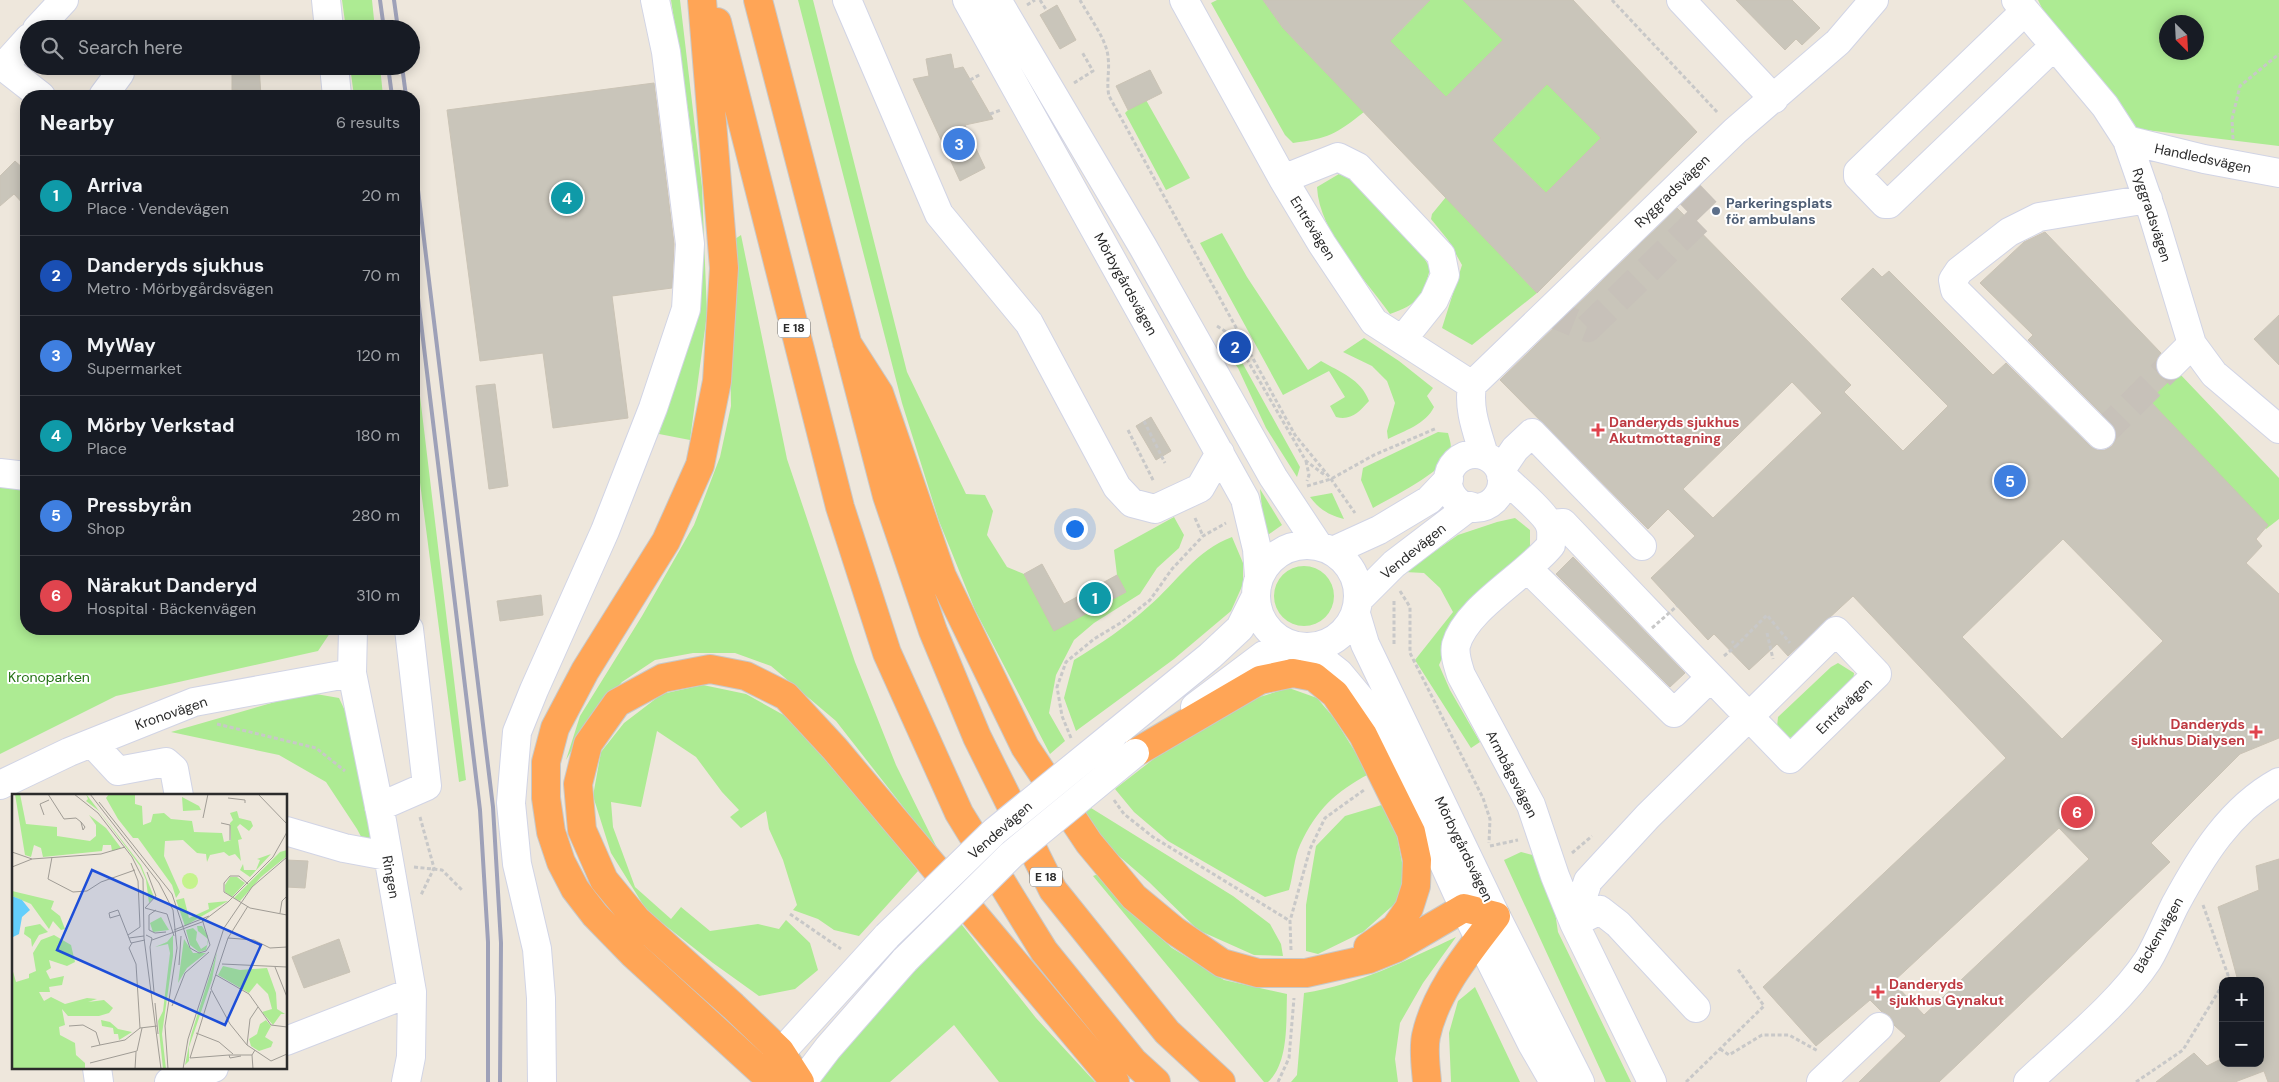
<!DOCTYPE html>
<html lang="en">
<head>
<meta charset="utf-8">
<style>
	:root { --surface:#171b24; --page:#242831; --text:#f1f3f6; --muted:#9ea1a6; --line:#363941; --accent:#2563eb }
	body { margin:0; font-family:"DM Sans",sans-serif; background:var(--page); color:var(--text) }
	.controls { position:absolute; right:15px; bottom:15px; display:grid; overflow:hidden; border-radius:10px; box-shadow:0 2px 12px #0003 }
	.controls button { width:45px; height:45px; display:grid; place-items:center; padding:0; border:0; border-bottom:1px solid var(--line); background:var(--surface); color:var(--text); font:25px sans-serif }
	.compass { position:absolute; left:2159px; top:15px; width:45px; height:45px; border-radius:50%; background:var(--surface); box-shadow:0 2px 12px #0003; rotate:156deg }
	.you { position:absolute; left:1074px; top:528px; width:18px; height:18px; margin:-12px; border:4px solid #fff; border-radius:50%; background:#1a73e8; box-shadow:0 0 0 8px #1a73e833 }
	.badge { display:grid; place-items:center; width:32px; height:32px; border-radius:50%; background:var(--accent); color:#fff; font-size:16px; font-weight:700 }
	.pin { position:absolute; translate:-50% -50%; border:2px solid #fff; box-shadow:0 1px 5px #0006 }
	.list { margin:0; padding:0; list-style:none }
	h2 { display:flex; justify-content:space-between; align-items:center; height:65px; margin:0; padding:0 20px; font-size:21px }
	h2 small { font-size:16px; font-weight:400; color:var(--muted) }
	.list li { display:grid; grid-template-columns:32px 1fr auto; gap:15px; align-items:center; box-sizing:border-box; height:80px; padding:0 20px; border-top:1px solid var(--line) }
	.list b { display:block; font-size:19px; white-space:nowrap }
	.list p { margin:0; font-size:16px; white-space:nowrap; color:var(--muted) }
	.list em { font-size:16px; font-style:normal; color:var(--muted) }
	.icon { flex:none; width:28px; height:28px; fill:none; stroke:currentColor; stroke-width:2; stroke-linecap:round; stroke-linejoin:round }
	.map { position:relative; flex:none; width:2279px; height:1082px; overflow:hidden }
	.search { position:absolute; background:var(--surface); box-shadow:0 2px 12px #0003; left:20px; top:20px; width:400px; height:55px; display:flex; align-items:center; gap:12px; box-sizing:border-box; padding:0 18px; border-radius:28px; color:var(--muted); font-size:19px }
	.panel { position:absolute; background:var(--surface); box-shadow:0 2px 12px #0003; left:20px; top:90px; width:400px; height:545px; border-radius:20px }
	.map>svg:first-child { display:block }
</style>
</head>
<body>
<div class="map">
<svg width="2279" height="1082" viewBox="0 0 2279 1082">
	<rect width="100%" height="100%" fill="#eee7dc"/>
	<path fill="#adeb93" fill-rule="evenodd" d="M342 0H372L375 29H346Z
		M671 0H680L702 187 707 314 690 440 659 434C669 401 683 366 690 332 712 224 687 107 671 0Z
		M798 0H813L907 372 966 494 985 495 993 511 987 535 1007 567 1024 574 1054 630 1126 592 1117 575 1114 550 1174 517 1184 535 1179 548 1157 568 1140 594 1094 623 1074 640 1056 675 1049 713 1065 741 1050 754 975 610 939 521 902 403Z
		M1217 0H1263L1283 28 1364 112C1335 135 1329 138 1293 143L1285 135 1211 3Z
		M1430 0H1463L1503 40 1446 97 1390 41Z
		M2038 0H2279V146L2138 129 2053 31ZM2166 22H2196V52H2166Z
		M350 66H380L383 96H354Z
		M1547 84 1601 138 1546 193 1492 140Z
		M1146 100 1190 178 1166 190 1125 113 1128 110Z
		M1339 174 1353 180 1420 251 1430 268C1424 296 1417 305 1390 314 1365 279 1319 232 1317 187Z
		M1446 197 1537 293 1472 345 1442 328 1462 265 1448 240 1431 219 1432 214Z
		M1222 233 1247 277 1308 370 1321 361C1340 372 1361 379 1369 401 1359 412 1351 421 1336 417L1330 406 1345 397 1329 371 1283 395 1200 243Z
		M741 235 787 459 855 662 896 765 940 854 836 721 771 666 735 653H693L655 660 622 682 589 720 566 760 580 716 642 616 694 525 720 457 731 406 730 351 737 293 735 239Z
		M1364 338 1399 361 1433 388 1427 396 1434 407C1426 424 1404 431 1388 439L1387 431 1395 403 1387 381 1372 366 1343 352Z
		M414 346 466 780 459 782 419 475 414 473Z
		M1229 355H1238L1300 467 1297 477 1266 428 1238 368Z
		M2178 372 2279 478V519L2266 529 2149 400Z
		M1438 432 1448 433C1450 440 1452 446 1450 453 1443 472 1392 497 1373 508L1361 480 1363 468Z
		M0 481 26 485V629H330V633L318 651 116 696 0 754Z
		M1260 489 1282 525 1265 537Z
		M1332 493 1344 519C1329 515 1320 510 1310 497Z
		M1515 518 1530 530V547L1464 608 1439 665 1450 690 1480 742 1471 748 1415 660 1453 612 1440 588 1424 573 1405 572 1458 535 1497 522Z
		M1232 537 1243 563V584L1231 611 1174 659 1076 731 1064 698 1074 660C1100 644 1126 627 1149 606 1177 582 1196 550 1232 537Z
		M1274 596a30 30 0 1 1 60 0a30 30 0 1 1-60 0Z
		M1838 663 1854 673 1853 682 1798 737 1787 738 1777 727 1778 717 1831 667Z
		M703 685 746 694 798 723 918 871 859 936 834 930 818 919 793 910 797 905 783 860 769 829 766 811 741 828 730 817 739 810 722 792 696 757 657 731 641 807 611 802 613 827 635 887 671 919 681 907 710 931 758 924 779 929 786 920 810 943 818 970 795 989 759 996 713 963 647 911 611 853 593 796 601 752 624 723 662 694Z
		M1289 688 1317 698 1334 718 1369 774C1335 792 1317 809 1300 845 1294 858 1293 876 1289 890L1265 897 1168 841 1134 812 1115 789 1160 754 1250 700Z
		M316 694 339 698 354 730 380 873 357 829 326 782 279 755 171 732 296 696Z
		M1385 804 1395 825 1404 873 1399 900 1363 932 1318 954 1306 951V905L1316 846 1345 816Z
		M1091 808 1233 896 1270 924 1281 944 1283 956 1254 955 1198 930 1149 882 1105 844 1080 813Z
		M1521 852 1547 859 1558 932 1631 1082H1606L1504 860Z
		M1098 874 1129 910 1172 948 1224 980 1287 994C1286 1021 1289 1063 1268 1082H1264L1093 876Z
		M958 920 1036 1018 1095 1082H999L954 1025 890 1082H818L901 975Z
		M1456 937 1423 983 1400 1023 1395 1059 1398 1082H1291L1297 1075 1304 993C1360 984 1405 961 1456 937Z
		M1475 987 1520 1082H1451L1449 1033 1458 1001Z"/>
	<path fill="#c9c5ba" stroke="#cac3b5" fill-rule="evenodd" d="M1263 0H1430L1390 41 1446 97 1503 40 1463 0H1573L1697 132 1537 293 1283 28ZM1547 84 1601 138 1546 193 1492 140Z
		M1736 0H1792L1820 28 1802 45 1796 39 1785 50Z
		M1057 5 1076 40 1060 49 1040 15Z
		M951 54 954 69 963 67 993 119 965 125 985 168 960 181 913 79 929 76 926 59Z
		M232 66H259L261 96H239L238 90H232Z
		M1150 70 1162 93 1128 110 1116 86Z
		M654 83 674 244 672 288 612 296 628 418 553 428 543 353 480 361 447 110Z
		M15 161 26 171V207L14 194 0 206V176Z
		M1677 208 1851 385 1844 392 1903 451 1948 406 1841 299 1873 268 1882 277 1889 271 1993 375 2006 363 2090 446 2097 450H2105L2112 446 2116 439V431L2112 424 2028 340 2033 335 1980 283 2024 242 2045 232 2161 353 2156 360V370L2160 376 2170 380 2149 400 2268 525 2256 539 2262 546 2246 563 2279 594V738L2240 754 2151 843 2170 862 1939 1082H1859L1906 1036 1894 1025 1890 1016 1882 1012 1870 1000 1816 1046 1763 987 2006 758 1853 596 1788 656 1777 644 1749 670 1714 634 1708 640 1651 578 1695 536 1668 509 1648 529 1500 380ZM1792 382 1822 413 1713 518 1683 489ZM2063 539 2163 641 2062 739 1962 637ZM2059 828 2089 859 1924 1015 1893 982Z
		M2279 315V365L2254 339Z
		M495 384 508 486 489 489 476 386Z
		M1151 417 1171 451 1156 460 1136 426Z
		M1573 557 1685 673 1670 687 1556 574Z
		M1042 564 1064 604 1117 575 1126 592 1054 631 1024 574Z
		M541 595 543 615 500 621 497 601Z
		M2279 859V1082H2268L2264 1071 2235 1082H2156L2194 1053 2207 1066 2223 1058V1063H2260V981H2238L2218 907 2259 890 2256 866Z
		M286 860 308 861 305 888 286 887Z
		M339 939 350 972 304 988 292 957Z"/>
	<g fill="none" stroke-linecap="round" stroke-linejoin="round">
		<path stroke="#c7c1b9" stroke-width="28" stroke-dasharray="28 14" stroke-linecap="butt" d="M1548 312 1588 328 1707 212 1680 184
			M2101 435 2171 365"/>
		<g stroke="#d1d4e5" stroke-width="30">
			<path id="minor" d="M326 0 329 29
				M847 0 939 214 1029 323 1117 487 1132 503 1155 509 1200 488 1220 453
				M967 0 1245 499 1257 549 1259 577
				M997 0 1143 247 1273 477 1318 545
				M1184 0 1283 179 1322 244 1374 322 1472 385
				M1681 0 1774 99
				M2016 0 2105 106 2127 140 2153 215 2192 344 2214 374 2279 429
				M2025 11 1858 172V176L1885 204H1889L2054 46
				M37 29 64 0
				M0 64 41 96
				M334 66 337 96
				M3 67 29 38
				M103 96 120 73
				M2127 140 2204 159 2279 173
				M1283 179 1338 157 1358 167 1441 255 1445 275 1434 300 1402 340
				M2171 365 2192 344
				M1472 385 1735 131 1838 42 1874 0
				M1472 385C1468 410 1477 431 1484 455
				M2101 435 1955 290 1953 280 1959 271 2009 232 2039 217 2148 199
				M1448 481a27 27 0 1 1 54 0a27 27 0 1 1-54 0Z
				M1500 471 1515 449 1532 433 1642 546
				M0 473 26 476
				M1501 475C1512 485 1547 515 1550 526 1552 531 1551 539 1551 545 1526 576 1466 608 1456 645 1454 655 1458 665 1461 675L1531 805 1555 876 1574 923 1652 1082
				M1550 524 1563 523C1638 602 1714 681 1790 759L1877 674 1836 631 1648 816 1588 881 1574 923
				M1256 596a51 51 0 1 1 102 0a51 51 0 1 1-102 0Z
				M1333 551 1379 530 1429 500 1449 479
				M1528 569 1674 713 1710 678
				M1359 599 1394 564 1470 506
				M1356 614 1365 644 1496 916 1580 1082
				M1306 647 1339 673 1364 703 1414 798 1464 908 1532 1044 1554 1082
				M1195 707 1264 655 1289 644
				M1113 735 1210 656 1240 628 1256 596
				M92 743 118 771 166 762 174 769 179 796
				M0 785 69 752 194 702 352 673
				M379 807 427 786 409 629
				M286 831 344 848 387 856
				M1574 923 1600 910 1618 924 1696 1008
				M286 1041 412 992 382 821 352 673 353 629
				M97 1068 99 1082
				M765 1070 887 936
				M169 1082 214 1068
				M406 1082 411 1057 412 992
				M542 1082 541 998 537 949 517 864 511 803 517 732 534 690 605 531 653 408 686 309 690 244 666 52 655 0
				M802 1082 828 1048 905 960
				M1821 1082 1879 1027
				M2028 1082C2067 1045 2119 1004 2148 960 2158 943 2166 923 2175 905 2201 857 2230 809 2279 782"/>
		</g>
		<g stroke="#c8c8c8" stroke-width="30">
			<path id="highway" d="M702 0 724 268 717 381 700 465 666 541 585 671 555 728 546 762V798L551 832 561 862 575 889 595 915 634 955 763 1073 795 1082
				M758 0 887 496 933 631 977 737 1053 890 1167 1032 1221 1082
				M717 22 840 507 887 653 959 813 1010 896 1044 951 1133 1061 1156 1082
				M847 343 879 393 942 576 1025 747 1089 843 1134 897 1175 931 1222 963 1258 973H1306L1369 959 1396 948 1464 908 1496 916C1469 952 1436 990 1426 1036 1423 1050 1426 1068 1427 1082
				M1135 753 1260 680 1293 673 1314 677 1335 694 1363 735 1411 832 1417 860 1416 886 1409 908 1395 928 1368 947
				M800 1082 780 1051 733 1006 637 920 604 880 582 830 578 784 588 744 617 703 663 678 710 669 746 676 786 696 835 749 1115 1082"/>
		</g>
		<path stroke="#c8c8c8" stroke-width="3" stroke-dasharray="4 2.5" stroke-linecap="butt" d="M1040 0 1047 11
			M1080 0C1088 15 1107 40 1108 57 1110 71 1106 82 1109 96L1295 435 1331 479 1355 513
			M1612 0 1718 113
			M1027 5 1035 0
			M970 80 981 74
			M1074 83 1093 71 1082 52
			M990 114 1001 110
			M2233 139 2232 119 2240 86 2279 54
			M1217 326 1234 337 1306 461 1326 476
			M1144 421 1165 463
			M1128 430 1154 482
			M1306 461 1309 475 1307 481
			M1307 486 1331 479 1374 455 1437 428
			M1195 518 1203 536
			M1400 591 1410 607V653L1483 798 1490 819 1489 843
			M1394 601V644
			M1767 633 1773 659
			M1736 646 1767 615 1790 643
			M1724 656 1736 646 1732 641
			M217 724 316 748 345 771
			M1071 738 1062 716 1057 687 1066 662 1094 639 1122 622 1150 600 1172 569 1203 536 1226 523
			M1114 800 1124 814 1153 837 1290 921
			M420 817 434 868 421 895
			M1490 846 1518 840
			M1572 853 1592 836
			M414 867 442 870 462 890
			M2203 905 2228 975 2225 981
			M790 914 841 949
			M1291 950 1290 921 1310 849 1325 818 1364 790
			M1720 1049 1729 1055 1762 1035H1789L1818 1051
			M1278 1082 1289 1058 1294 998
			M1686 1082 1764 1006 1737 968
			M2136 1082 2183 1050 2223 984"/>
		<use href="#minor" stroke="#fff" stroke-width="28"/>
		<use href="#highway" stroke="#ffa556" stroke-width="28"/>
		<path stroke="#9ea1b8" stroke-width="4" d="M380 0 384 29
			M394 0 398 29
			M388 66 392 96
			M402 66 406 96
			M414 157 493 807 501 943 500 1082
			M414 265 480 810 488 942V1082"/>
		<g stroke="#d1d4e5" stroke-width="30" stroke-linecap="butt">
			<path id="minor-bridge" d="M887 936 994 832 1113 735
				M905 960 1011 855 1135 753"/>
		</g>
		<path stroke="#c8c8c8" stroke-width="3" stroke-dasharray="4 2.5" stroke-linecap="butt" d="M1652 628 1677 606"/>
		<use href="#minor-bridge" stroke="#fff" stroke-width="28"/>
	</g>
	<circle fill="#5c6f8a" stroke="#fff" stroke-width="2" cx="1716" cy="211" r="5"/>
	<g fill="#e0444e" stroke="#fff" stroke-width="2">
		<path d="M1595.5 422.5h5v5h5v5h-5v5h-5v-5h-5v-5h5z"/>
		<path d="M2253.5 724.5h5v5h5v5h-5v5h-5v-5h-5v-5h5z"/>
		<path d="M1875.5 984.5h5v5h5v5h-5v5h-5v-5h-5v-5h5z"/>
	</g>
	<g text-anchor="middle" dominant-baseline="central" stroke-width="4" stroke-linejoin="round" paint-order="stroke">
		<g fill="#fff" stroke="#6b6b6b" stroke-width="1">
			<rect x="778" y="318.5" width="32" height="19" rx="4"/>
			<rect x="1030" y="867.5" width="32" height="19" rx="4"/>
		</g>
		<g font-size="12" font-weight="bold" fill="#2b2b2b">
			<text x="794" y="328">E 18</text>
			<text x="1046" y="877">E 18</text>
		</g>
		<g font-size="14" fill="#2b2b2b" stroke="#fff">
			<text transform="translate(2203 158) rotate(12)">Handledsvägen</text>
			<text transform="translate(1672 191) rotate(-44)">Ryggradsvägen</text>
			<text transform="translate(2152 215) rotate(72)">Ryggradsvägen</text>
			<text transform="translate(1313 228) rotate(58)">Entrévägen</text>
			<text transform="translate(1126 284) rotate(61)">Mörbygårdsvägen</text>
			<text transform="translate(1413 551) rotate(-39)">Vendevägen</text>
			<text transform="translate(1844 706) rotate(-45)">Entrévägen</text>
			<text transform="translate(171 713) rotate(-19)">Kronovägen</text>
			<text transform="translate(1512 774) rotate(63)">Armbågsvägen</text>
			<text transform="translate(1000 830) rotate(-41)">Vendevägen</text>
			<text transform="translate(1464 849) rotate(64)">Mörbygårdsvägen</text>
			<text transform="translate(391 877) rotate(80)">Ringen</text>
			<text transform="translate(2158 935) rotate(-60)">Bäckenvägen</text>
		</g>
		<g font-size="14" font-weight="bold" fill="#4e5e75" stroke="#fff" text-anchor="start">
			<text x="1726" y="203">Parkeringsplats<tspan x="1726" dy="16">för ambulans</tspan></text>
		</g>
		<g font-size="14" font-weight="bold" fill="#be3a42" stroke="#fff" text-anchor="start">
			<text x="1609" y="422">Danderyds sjukhus<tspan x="1609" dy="16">Akutmottagning</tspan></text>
			<text x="2245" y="724" text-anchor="end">Danderyds<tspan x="2245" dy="16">sjukhus Dialysen</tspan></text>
			<text x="1889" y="984">Danderyds<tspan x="1889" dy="16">sjukhus Gynakut</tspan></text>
		</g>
		<g font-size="14" fill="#237113" stroke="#fff">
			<text x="49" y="677">Kronoparken</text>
		</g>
	</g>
	<g transform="translate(12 794)">
		<rect width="275" height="275" fill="#eee7dc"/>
		<path d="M3 0H8L14 30 45 33V42L78 47 84 42V31L77 21 94 34 109 54 100 57 99 51H91L90 57 31 63 29 54 22 51 19 63 13 61ZM74 0 129 71 142 103 137 109 134 86 128 72 87 17 74 7 76 5ZM97 0H123V10L130 12 131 31 139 28 141 20 152 19 159 25 180 27 182 38 210 39 212 48 219 46 218 29 221 26 218 19 225 17 227 24 239 27 241 32 237 37 228 30 225 33 230 45 226 46 229 67 223 60 217 62 212 58 198 61 195 68 194 60 185 59 171 46 153 47 152 62 168 98 164 104 160 91 126 44H121L106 25 94 4ZM170 3 187 12 189 16 171 17ZM275 56V62L249 83 228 107 222 104 268 58ZM259 60 238 83 228 76 231 70 232 76H244L248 66 245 65ZM218 83H225L233 89 220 103 213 98V91ZM0 97 42 107 39 115 48 122 53 135 49 136 41 127 37 135 19 110 0 102ZM172 104 177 124 197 115 196 109 216 107 173 132 164 106ZM149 123 157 136 141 138 138 129ZM28 130 36 138 27 141 20 153 19 145 12 140 13 133ZM185 132H190L196 142V148L194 156 187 158 178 151 174 136 181 134 185 138 184 146 189 155 195 151 196 145 186 137ZM42 141 59 151 63 168 55 172 37 166 39 174 34 177 38 185 52 182 50 191 37 193 38 198H27L32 207 39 203 53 210 75 204 85 205 76 208 92 206 101 214 97 219 87 222H56L50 215 53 231 47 233 48 241 63 249 64 261 73 269V275H0V174L4 188 17 184V180L24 177 21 159 29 146ZM161 141V162L150 240 154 275H151L146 227 151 217 158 159 156 150 143 153 155 148ZM172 145 181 159H194L175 174 166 189ZM205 158 200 186 177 253V267L173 271 179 241ZM211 172 228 176 255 174 264 199 265 215 273 220H269L261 231 250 218 260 215 256 200 245 189 237 199 206 181ZM89 226 98 228 106 235 120 238 107 246 106 240H102L101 234 90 232ZM254 226 259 232 253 243 261 248 259 253 247 257 239 252 237 245 245 240 248 230Z" fill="#adeb93"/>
		<path d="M170 87a8 8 0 1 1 16 0a8 8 0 1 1-16 0Z" fill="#c4f38d"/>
		<path d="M0 102 10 106 18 116 10 123 7 140 1 143Z" fill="#64cefb"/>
		<path fill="none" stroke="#a09c95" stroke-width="1" d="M36 0 52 25 64 24 69 28 73 33 71 36 69 28M62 0 86 19 120 63 131 85M78 0 147 89 161 116 165 154 153 232 156 275M246 0 275 30M216 4 233 6V9M87 8 160 100 178 154 187 159 194 157 198 151 190 125M32 21 28 10 37 6M191 24 196 0M209 29 218 31V46M0 58 20 65M40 63 36 85 61 98 75 97 89 88 123 76M0 73 20 65 89 60 113 53M131 85 132 144 149 275M236 90 227 82H218L212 89V98L238 114 275 121M133 114 155 120 162 142M133 114 144 102 135 78M144 116 137 121V136L143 139 154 138M268 119 270 107 275 102M108 121 98 124 97 119 106 116 119 149 133 146M162 136 197 122M116 141 128 133 126 87 119 69M134 141 140 144 138 153 142 198M117 144 132 142M216 144 236 112M140 146 190 128 216 108 261 63 275 38M120 149 117 154 124 170 128 234M275 153 258 154 242 146 216 144 199 195 218 230 235 251 259 267 275 260M210 170 275 173M167 171 169 142M263 173 275 203M204 181 237 200 259 231 275 233M199 197 178 264 217 261M143 209 146 240M160 212 173 179 197 158M57 232 71 231 84 238 88 251 79 253M184 239 207 248 221 260M88 251 113 246 128 234 145 232M235 251 238 225 246 213M229 262 218 264 217 261H240M78 269 125 257 130 234M123 275 124 258M171 275 176 245 212 134 240 93 275 63M241 275 240 261 243 256"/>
		<path fill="#1d4ed8" fill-opacity="0.15" stroke="#1d4ed8" stroke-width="2.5" d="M80 76 249 151 213 231 45 156Z"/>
		<rect width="275" height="275" fill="none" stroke="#2b2b2b" stroke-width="2.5"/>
	</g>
</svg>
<div class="controls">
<button>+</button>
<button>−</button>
</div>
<svg class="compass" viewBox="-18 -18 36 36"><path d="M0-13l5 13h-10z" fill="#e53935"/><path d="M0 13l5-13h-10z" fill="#9ea1a6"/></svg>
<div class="you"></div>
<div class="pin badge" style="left:1095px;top:598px;background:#0f9aa8">1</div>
<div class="pin badge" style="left:1235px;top:347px;background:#1a4fb4">2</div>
<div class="pin badge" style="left:959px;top:144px;background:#3f7fe0">3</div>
<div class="pin badge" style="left:567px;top:198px;background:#0f9aa8">4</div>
<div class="pin badge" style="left:2010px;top:481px;background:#3f7fe0">5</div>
<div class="pin badge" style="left:2077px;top:812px;background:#e0444e">6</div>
<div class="search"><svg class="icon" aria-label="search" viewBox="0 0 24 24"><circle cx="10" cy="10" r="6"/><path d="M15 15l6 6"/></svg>Search here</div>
<section class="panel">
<h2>Nearby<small>6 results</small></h2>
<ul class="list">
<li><span class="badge" style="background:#0f9aa8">1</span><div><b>Arriva</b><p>Place · Vendevägen</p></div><em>20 m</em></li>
<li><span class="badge" style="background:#1a4fb4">2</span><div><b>Danderyds sjukhus</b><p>Metro · Mörbygårdsvägen</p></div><em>70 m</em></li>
<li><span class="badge" style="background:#3f7fe0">3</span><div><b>MyWay</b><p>Supermarket</p></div><em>120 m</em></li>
<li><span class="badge" style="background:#0f9aa8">4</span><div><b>Mörby Verkstad</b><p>Place</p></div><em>180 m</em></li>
<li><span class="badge" style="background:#3f7fe0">5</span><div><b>Pressbyrån</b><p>Shop</p></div><em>280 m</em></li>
<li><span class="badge" style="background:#e0444e">6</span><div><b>Närakut Danderyd</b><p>Hospital · Bäckenvägen</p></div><em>310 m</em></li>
</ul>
</section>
</div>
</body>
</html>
